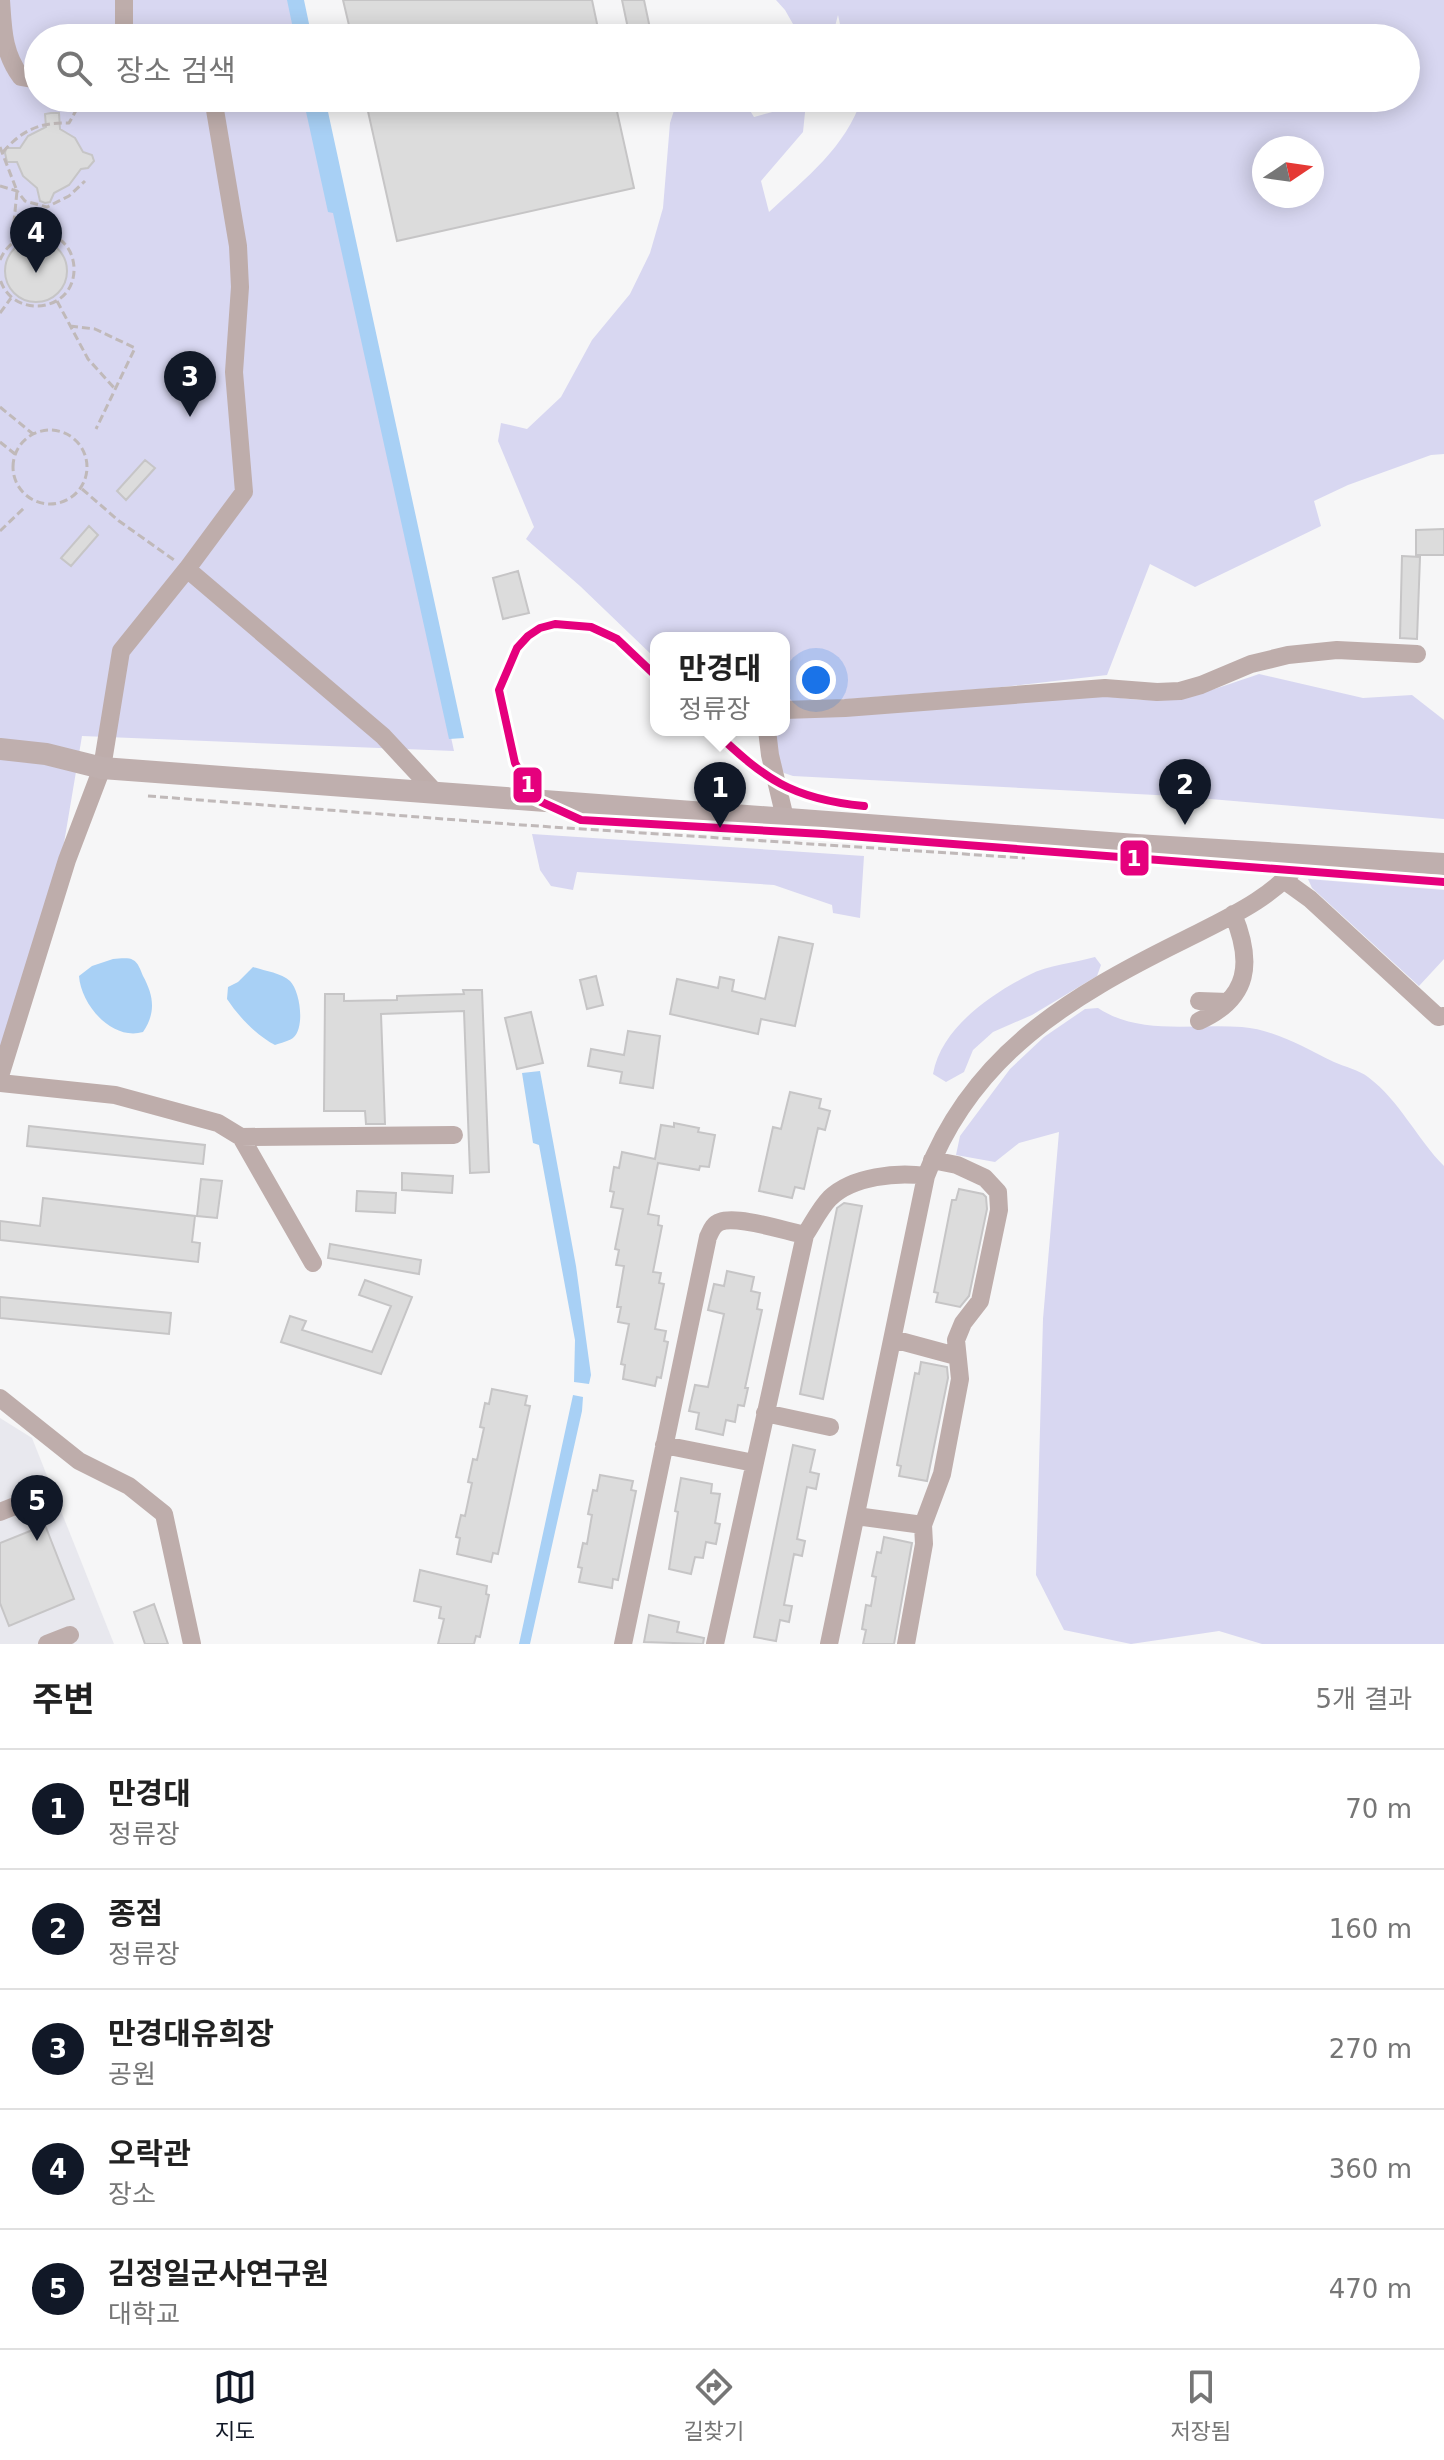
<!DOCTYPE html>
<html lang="ko">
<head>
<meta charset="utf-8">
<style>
	:root { --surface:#fff; --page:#f6f6f6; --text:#222; --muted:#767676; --line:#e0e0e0; --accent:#111827 }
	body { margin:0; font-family:"DejaVu Sans","Noto Sans KR",sans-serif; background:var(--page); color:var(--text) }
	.compass { position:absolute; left:1252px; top:136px; width:72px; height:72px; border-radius:50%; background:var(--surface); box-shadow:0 4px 20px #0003; rotate:77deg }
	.you { position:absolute; left:816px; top:680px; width:28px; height:28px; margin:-20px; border:6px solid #fff; border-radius:50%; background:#1a73e8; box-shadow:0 0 0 12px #1a73e833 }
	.badge { display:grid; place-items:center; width:52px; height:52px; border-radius:50%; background:var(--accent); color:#fff; font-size:26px; font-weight:700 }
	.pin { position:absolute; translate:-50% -66px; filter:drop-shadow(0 2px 4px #0008) }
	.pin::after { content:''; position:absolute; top:42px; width:28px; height:24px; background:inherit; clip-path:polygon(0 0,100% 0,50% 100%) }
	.popup { position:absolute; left:650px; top:632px; width:140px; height:104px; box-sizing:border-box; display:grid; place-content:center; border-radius:16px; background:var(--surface); filter:drop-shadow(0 2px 6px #0005); font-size:26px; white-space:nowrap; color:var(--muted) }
	.popup b { font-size:30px; color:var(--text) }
	.popup::after { content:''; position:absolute; left:50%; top:100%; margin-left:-16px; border:16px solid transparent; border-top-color:var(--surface) }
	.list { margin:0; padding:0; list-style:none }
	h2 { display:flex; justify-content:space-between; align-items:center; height:104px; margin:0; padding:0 32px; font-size:34px }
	h2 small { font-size:26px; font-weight:400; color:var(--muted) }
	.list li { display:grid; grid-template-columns:52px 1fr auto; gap:24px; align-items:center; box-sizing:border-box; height:120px; padding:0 32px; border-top:2px solid var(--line) }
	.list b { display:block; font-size:30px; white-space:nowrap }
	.list p { margin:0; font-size:26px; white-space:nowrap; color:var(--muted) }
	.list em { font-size:26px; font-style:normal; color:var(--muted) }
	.icon { flex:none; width:44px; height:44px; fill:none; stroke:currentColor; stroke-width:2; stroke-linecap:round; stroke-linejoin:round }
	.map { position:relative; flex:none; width:1444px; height:1644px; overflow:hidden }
	.search { position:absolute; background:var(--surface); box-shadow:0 4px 20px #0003; left:24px; right:24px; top:24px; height:88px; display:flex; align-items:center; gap:20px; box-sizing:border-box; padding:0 28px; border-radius:44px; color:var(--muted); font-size:30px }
	.sheet { height:704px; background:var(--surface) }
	nav { display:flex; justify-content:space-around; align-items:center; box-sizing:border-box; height:112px; border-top:2px solid var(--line); background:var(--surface); font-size:22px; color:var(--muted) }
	nav a { display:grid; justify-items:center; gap:4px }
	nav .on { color:var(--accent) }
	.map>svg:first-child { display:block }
</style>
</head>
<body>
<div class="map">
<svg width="1444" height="1644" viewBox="0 0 1444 1644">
	<rect width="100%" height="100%" fill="#f6f6f7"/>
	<path fill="#e8e8ee" d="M0 1418 32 1438 114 1644H0Z"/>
	<path fill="#d8d7f1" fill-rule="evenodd" d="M0 0H290L298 38H38V98H312L454 751 82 736 64 843 0 1056Z
		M776 0H1444V454L1431 455 1348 485 1314 501 1321 526 1195 587 1150 564 1107 675 993 688 784 704V638H656V659L580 586 526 539 534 527 498 441 501 423 527 429 561 397 592 340 630 294 650 253 663 208 670 123 678 98H742L754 117 806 103 803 132 761 181 769 212C806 178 846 147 862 98H1406V38H843L838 15 832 38H801L785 10ZM1264 148H1312V196H1264Z
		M1259 674 1363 698 1412 695 1444 720V819L1175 796 793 776 784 773 777 762 771 730H784V713L1103 695C1165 708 1201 694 1259 674Z
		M532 834 864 856 860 918 833 913 832 905 774 885 577 872 573 890 551 886 540 870Z
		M1308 879 1444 890V959L1419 986 1312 888Z
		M1095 957 1101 965 1097 976 1032 1015 993 1032 973 1050 964 1072 946 1082 933 1074C941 1028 990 995 1029 975 1048 965 1074 963 1095 957Z
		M1098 1008C1140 1036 1194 1023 1242 1027 1276 1030 1305 1048 1334 1062 1345 1067 1359 1070 1368 1077 1400 1101 1417 1139 1444 1166V1644H1262L1219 1631 1131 1644 1064 1630 1036 1575 1043 1319 1059 1132 1019 1143 995 1162 956 1155 960 1136 1010 1069 1044 1037 1085 1009Z"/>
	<path fill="#a8d0f5" d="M287 0H304L312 38H295Z
		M303 98H325L464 738 449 739 333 213 328 212Z
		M113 959C119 959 128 957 133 960 138 962 141 971 143 976 154 996 156 1013 143 1032 112 1041 81 1005 79 976L92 966Z
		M253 967C265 971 281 973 290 981 300 991 305 1026 294 1037 290 1041 280 1043 275 1045 256 1035 239 1017 227 999L228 987 238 982Z
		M540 1071 576 1266 591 1375 589 1384 574 1382 575 1340 539 1145 533 1143 522 1073Z
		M573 1395 583 1397 582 1411 530 1644H519Z"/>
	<path fill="#dcdcdc" stroke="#c6c5c6" stroke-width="2" d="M343 0H592L600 38H352Z
		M622 0H644L652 38H630Z
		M365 98H614L634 188 397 241Z
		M51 113H59L60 129 75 138 83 152 92 155 94 161 88 168 81 169 69 185 54 193 50 202 45 203 40 201 37 188 23 176 17 162H7L5 153 6 148H20L28 136 46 127 45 114Z
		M5 271a31 31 0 1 1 62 0a31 31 0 1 1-62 0Z
		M145 460 155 468 126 500 117 491Z
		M89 526 98 535 71 566 61 558Z
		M1444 529V555H1416V530Z
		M1402 556 1420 557 1417 639 1400 638Z
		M518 571 529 613 503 619 493 578Z
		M779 937 813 944 795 1026 761 1019 758 1034 670 1014 677 979 718 988 720 977 734 980 732 991 765 999Z
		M596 976 603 1005 587 1009 580 980Z
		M463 990H482L489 1172 470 1173 464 1011 381 1014 385 1124H366L365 1111H324L325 994H344V1001L397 1000V996L464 994Z
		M531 1012 543 1063 517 1069 505 1018Z
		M628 1031 660 1036 653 1088 620 1083 622 1072 588 1066 591 1049 624 1055Z
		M790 1092 821 1099 819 1108 830 1111 825 1130 818 1128 804 1189 795 1187 792 1198 759 1191 773 1127 781 1129Z
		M674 1123 699 1128 698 1132 715 1135 709 1167 700 1166 699 1170 658 1163 648 1214 659 1216 658 1225 662 1226 653 1272 661 1273 659 1283 664 1284 655 1329 666 1331 664 1341 668 1342 661 1378 657 1377 655 1386 623 1379 625 1365 621 1364 629 1324 618 1322 621 1307H617L624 1266 616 1265 619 1250 615 1249 623 1209 611 1207 614 1192 610 1191 614 1167 619 1168 622 1152 655 1159 661 1125 674 1127Z
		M29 1126 205 1145 203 1164 27 1146Z
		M402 1173 453 1176 452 1193 402 1190Z
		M201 1179 222 1181 217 1218 197 1216Z
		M959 1189 983 1194 986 1197 987 1209 969 1296 960 1307 936 1302 938 1293 934 1292 952 1200H956Z
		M357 1191 396 1193 395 1213 356 1211Z
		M43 1198 195 1216 192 1242 200 1243 198 1262 0 1240V1221L40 1226Z
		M844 1203 862 1206 823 1399 800 1394 837 1208Z
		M330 1244 421 1260 419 1274 328 1258Z
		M727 1271 754 1277 751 1291 760 1293 757 1309 762 1310 745 1388H748L744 1406 738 1405 735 1422 726 1420 723 1435 696 1429 699 1413 689 1411 695 1385 708 1387 724 1314 708 1310 714 1284 724 1286Z
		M365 1280 412 1297 381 1374 281 1342 290 1316 306 1321 302 1330 372 1352 391 1306 359 1295Z
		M0 1297 171 1313 169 1334 0 1318Z
		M921 1362 947 1367 948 1378 927 1481 899 1476 901 1466 897 1465 915 1373 919 1374Z
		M492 1389 527 1396 525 1405 530 1406 498 1554 493 1553 491 1562 457 1554 460 1538 456 1537 461 1515 465 1516 472 1483 468 1482 473 1459 477 1460 484 1428 480 1427 485 1403 489 1404Z
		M793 1445 815 1450 810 1472 819 1474 816 1489 807 1487 797 1539 805 1541 802 1556 794 1554 784 1605 792 1606 789 1622 780 1620 776 1641 754 1637Z
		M600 1475 633 1481 631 1490 636 1491 618 1580 613 1579 612 1588 579 1582 582 1568 578 1567 583 1543 587 1544 592 1515 588 1514 593 1490 597 1491Z
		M681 1478 712 1484 711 1493 720 1494 715 1523 720 1524 716 1544 706 1542 703 1558 695 1557 691 1574 669 1569 678 1512 675 1511Z
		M45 1525 74 1599 9 1626 0 1603V1543Z
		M884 1537 912 1543 894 1644H863L866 1630 862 1629 866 1605 871 1606 876 1577 872 1576 877 1552 881 1553Z
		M420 1570 487 1586 486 1594 489 1595 480 1637 476 1636 474 1644H438L444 1619 439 1618 441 1607 414 1601Z
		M154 1604 168 1644H145L134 1612Z
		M649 1615 679 1622 677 1632 704 1638 703 1644 644 1642Z"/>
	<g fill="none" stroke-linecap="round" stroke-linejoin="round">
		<path stroke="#c0b9b9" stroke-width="3" stroke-dasharray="8 4" stroke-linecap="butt" d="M0 147 17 191 12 242
			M3 152C22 130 40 122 69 123L83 98
			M0 186 17 191 25 201 47 207 69 196 85 181
			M0 260C17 221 71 225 74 267 76 313 12 320 0 279
			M57 301 88 359 116 390
			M0 313 11 298
			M70 326 95 329 135 348 96 429
			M0 407 33 434
			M13 467a37 37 0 1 1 74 0a37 37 0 1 1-74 0Z
			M0 442 15 454
			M82 489 119 521 174 560
			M0 531 25 507
			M148 796 522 825 1025 858
			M1372 880 1444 886"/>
		<path stroke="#beadab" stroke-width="18" d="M1 0C3 29 3 53 21 77L38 80
			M124 0V38
			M213 98 238 246 240 287 234 372 244 492 187 569 383 736 435 792
			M784 710 845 708 1105 688 1157 692 1180 691 1201 685 1251 664 1288 655 1337 650 1417 654
			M767 730 770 755 785 818
			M1285 881 1310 899 1438 1017 1444 1016
			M1199 1001 1228 1002
			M1199 1021C1250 998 1253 962 1233 914
			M0 1076 67 860 102 768 121 651 187 569
			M0 1083 115 1095 218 1123 241 1137 454 1135
			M241 1137 313 1263
			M893 1339 956 1356
			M0 1398 79 1461 129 1486 164 1514 192 1644
			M765 1413 830 1427
			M664 1445 754 1463
			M0 1512 30 1500
			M856 1516 923 1525
			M47 1644 70 1635
			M623 1644 708 1237C711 1231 713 1224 720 1222 737 1215 785 1231 805 1235
			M715 1644 805 1235C813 1223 820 1208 830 1198 853 1176 897 1172 926 1176
			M829 1644 926 1176C972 1055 1069 997 1180 942 1223 920 1276 898 1304 857
			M906 1644 924 1544 923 1525 942 1474 960 1379 956 1340 963 1323 980 1301 999 1210 998 1192 985 1178 957 1165 932 1160"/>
		<path stroke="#bfafae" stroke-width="22" d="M0 749 46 754 102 768 1136 845 1444 864"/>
		<g stroke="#fff" stroke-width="14">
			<path id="tram-1" d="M656 676 617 639 591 627 555 624 540 628 528 636 517 648 499 690 515 763 537 800 581 820 823 834 1444 882
				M713 730C765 779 791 799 864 806"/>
		</g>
		<use href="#tram-1" stroke="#e5007d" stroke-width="8"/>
	</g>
	<g stroke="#fff" stroke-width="3">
		<rect x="512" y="766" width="31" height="38" rx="8" fill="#e5007d"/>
		<rect x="1119" y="839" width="31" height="38" rx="8" fill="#e5007d"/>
	</g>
	<g font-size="22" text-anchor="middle" font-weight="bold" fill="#fff">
		<text x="528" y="792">1</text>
		<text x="1134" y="866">1</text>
	</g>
</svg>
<svg class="compass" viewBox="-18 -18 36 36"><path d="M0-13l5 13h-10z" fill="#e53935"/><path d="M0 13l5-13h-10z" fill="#767676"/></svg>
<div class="you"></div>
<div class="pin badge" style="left:720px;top:828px">1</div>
<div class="popup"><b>만경대</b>정류장</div>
<div class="pin badge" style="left:1185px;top:825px">2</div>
<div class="pin badge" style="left:190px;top:417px">3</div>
<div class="pin badge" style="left:36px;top:273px">4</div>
<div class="pin badge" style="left:37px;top:1541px">5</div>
<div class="search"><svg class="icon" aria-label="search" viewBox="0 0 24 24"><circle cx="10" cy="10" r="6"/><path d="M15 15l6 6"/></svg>장소 검색</div>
</div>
<section class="sheet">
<h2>주변<small>5개 결과</small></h2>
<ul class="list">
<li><span class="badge">1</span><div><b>만경대</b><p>정류장</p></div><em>70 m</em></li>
<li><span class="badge">2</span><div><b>종점</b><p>정류장</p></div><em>160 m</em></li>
<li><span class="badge">3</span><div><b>만경대유희장</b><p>공원</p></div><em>270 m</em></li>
<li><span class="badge">4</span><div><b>오락관</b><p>장소</p></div><em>360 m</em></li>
<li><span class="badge">5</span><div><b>김정일군사연구원</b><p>대학교</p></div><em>470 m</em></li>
</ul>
</section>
<nav>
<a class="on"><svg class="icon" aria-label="map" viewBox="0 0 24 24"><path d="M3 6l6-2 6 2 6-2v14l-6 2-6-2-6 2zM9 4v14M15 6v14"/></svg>지도</a>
<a><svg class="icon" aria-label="directions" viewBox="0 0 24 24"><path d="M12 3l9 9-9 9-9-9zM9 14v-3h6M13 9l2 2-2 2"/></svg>길찾기</a>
<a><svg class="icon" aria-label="saved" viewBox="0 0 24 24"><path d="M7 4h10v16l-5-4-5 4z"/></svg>저장됨</a>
</nav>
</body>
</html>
